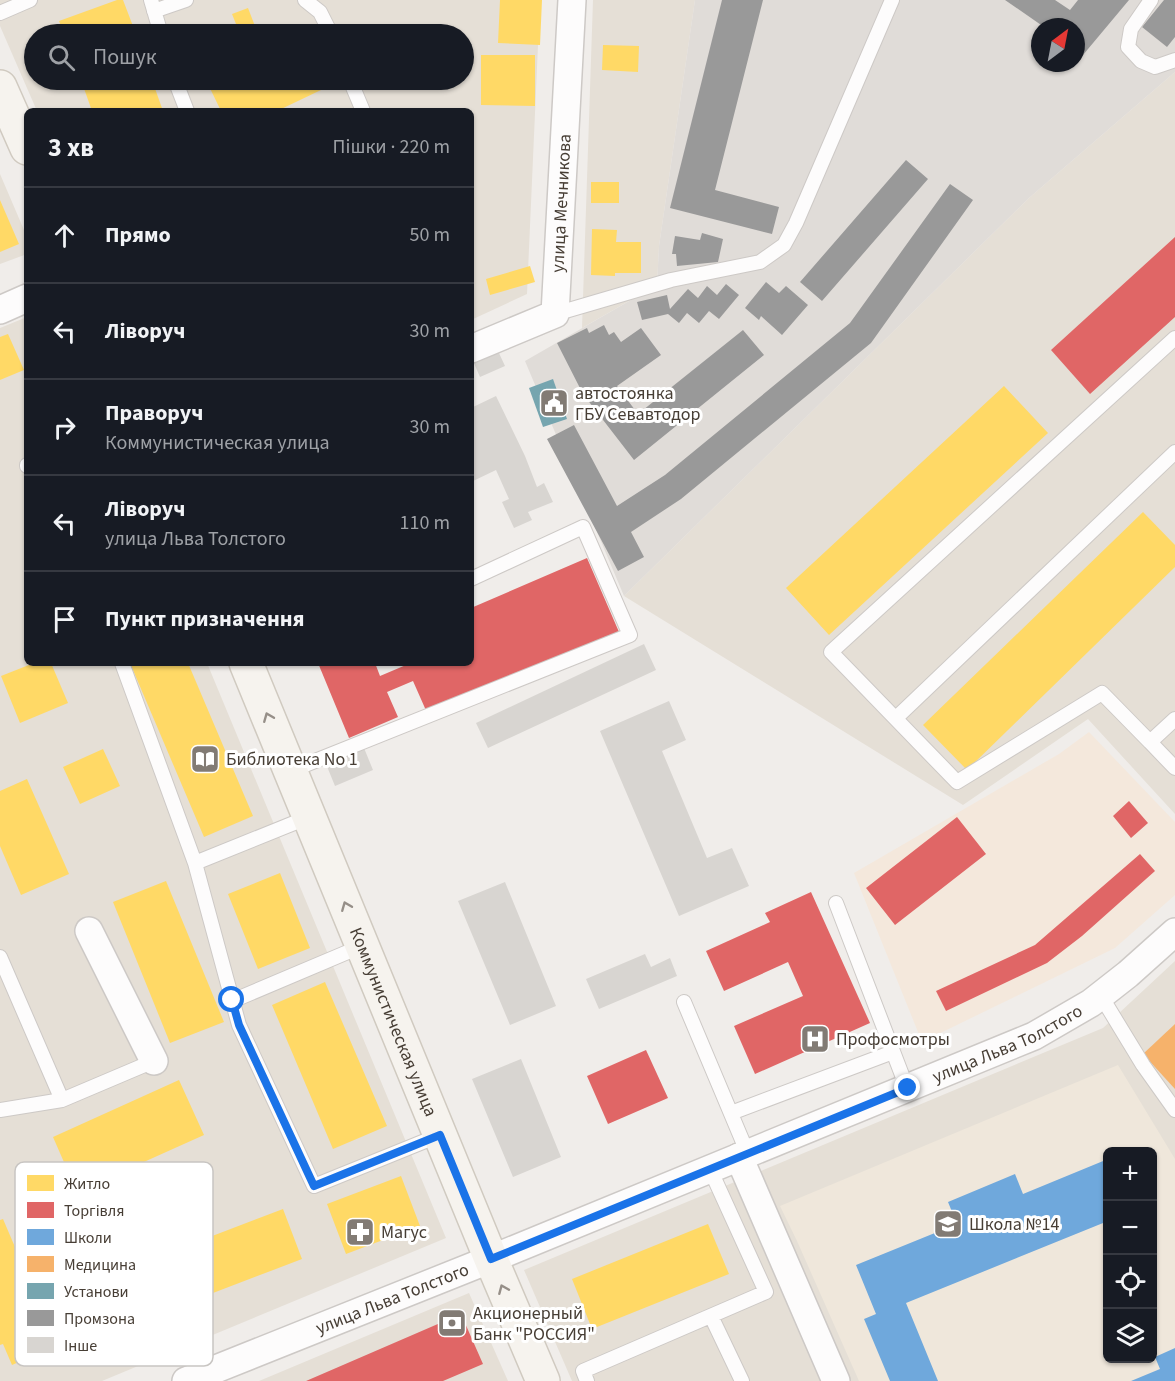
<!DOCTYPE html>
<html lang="uk">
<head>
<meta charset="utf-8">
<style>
	:root { --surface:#171b24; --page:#20242c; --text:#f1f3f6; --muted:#9ea1a6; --line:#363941 }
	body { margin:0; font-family:"Source Sans 3",sans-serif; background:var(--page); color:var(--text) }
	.controls { position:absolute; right:18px; bottom:18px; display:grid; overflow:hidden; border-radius:9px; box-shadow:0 2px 4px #0004 }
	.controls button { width:54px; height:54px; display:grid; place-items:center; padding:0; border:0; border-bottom:2px solid var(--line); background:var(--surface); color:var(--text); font:30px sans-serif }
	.compass { position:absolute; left:1031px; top:18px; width:54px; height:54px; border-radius:50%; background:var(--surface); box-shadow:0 2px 4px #0004; rotate:32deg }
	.stop { position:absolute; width:18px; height:18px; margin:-14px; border:4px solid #1a73e8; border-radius:50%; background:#fff }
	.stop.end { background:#1a73e8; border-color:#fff; box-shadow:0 2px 6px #0008 }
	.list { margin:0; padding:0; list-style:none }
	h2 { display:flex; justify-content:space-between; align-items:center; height:78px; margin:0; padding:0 24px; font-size:26px }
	h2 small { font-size:20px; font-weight:400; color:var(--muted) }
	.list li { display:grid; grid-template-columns:39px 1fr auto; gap:18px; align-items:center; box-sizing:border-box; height:96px; padding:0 24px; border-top:2px solid var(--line) }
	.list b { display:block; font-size:22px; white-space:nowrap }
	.list p { margin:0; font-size:20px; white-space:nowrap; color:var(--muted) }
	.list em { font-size:20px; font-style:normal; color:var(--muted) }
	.icon { flex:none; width:33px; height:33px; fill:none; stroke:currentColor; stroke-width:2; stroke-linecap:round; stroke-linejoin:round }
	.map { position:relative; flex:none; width:1175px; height:1381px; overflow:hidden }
	.search { position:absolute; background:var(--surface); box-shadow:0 2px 4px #0004; left:24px; top:24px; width:450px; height:66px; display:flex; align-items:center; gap:15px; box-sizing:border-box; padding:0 21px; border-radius:33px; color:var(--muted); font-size:22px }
	.panel { position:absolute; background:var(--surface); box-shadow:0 2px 4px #0004; left:24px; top:108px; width:450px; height:558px; border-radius:9px }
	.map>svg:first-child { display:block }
</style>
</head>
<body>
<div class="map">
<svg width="1175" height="1381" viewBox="0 0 1175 1381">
	<rect width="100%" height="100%" fill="#f0edea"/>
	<path fill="#e5dfd6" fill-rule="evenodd" d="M0 0H540L527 294 471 320V111H37L0 26ZM34 34H464V80H34Z
		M593 0H695L659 246 657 285 582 328Z
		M1175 72V814L1088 719 963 805 624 596 1029 198Z
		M0 174 27 237V254L0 264Z
		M27 317V663H207L446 1238 102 1381H0V328Z
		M1175 961V1381H572L524 1270 1103 1028ZM1108 1152H1152V1358H1108Z
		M469 1293 508 1381H259Z"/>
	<path fill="#f4e8dc" d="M1089 732 1175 822V895L1115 948 922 1042 854 873 1059 754Z"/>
	<path fill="#e0dcd8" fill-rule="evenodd" d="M695 0H1175V72L1029 198 624 596 525 361 657 285 659 246ZM1040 27H1076V63H1040Z"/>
	<path fill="#efe7db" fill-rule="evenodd" d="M1118 1065 1175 1159V1381H859L797 1241 780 1206ZM1108 1152H1152V1358H1108Z"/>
	<path fill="#ffd966" d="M117 0H123L136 34H64L59 21Z
		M500 0H542L540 45 498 43Z
		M248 8 258 34H240L232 14Z
		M290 27 294 34H275Z
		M603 45 639 46 638 72 602 70Z
		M481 55H535V106L481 105Z
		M81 80H152L163 111H92Z
		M206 80H316L321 90 277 111H221Z
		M591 182H619V203H591Z
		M0 200 19 244 0 252Z
		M592 229 617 230 616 242H641V273H615V276L591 275Z
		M530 266 535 282 490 295 486 279Z
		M8 334 24 370 0 380V337Z
		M1004 386 1048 433 829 635 786 588Z
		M1143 512 1175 545V567L967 770 923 725Z
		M34 663H51L68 703 20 723 1 676Z
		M130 663H188L253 816 204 837Z
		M103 749 120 786 80 804 63 767Z
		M27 779 69 874 21 895 0 846V791Z
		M280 873 310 948 258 969 228 894Z
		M166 881 224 1022 170 1043 113 902Z
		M325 982 387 1126 333 1149 272 1005Z
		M179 1080 204 1135 77 1192 53 1137Z
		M401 1176 420 1226 346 1254 327 1204Z
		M283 1209 302 1259 166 1311 147 1261Z
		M3 1219 36 1296 116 1262 138 1315 36 1358 35 1355 12 1365 3 1344 0 1345V1220Z
		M708 1224 729 1274 592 1329 572 1279Z"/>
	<path fill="#e06666" d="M1175 237V317L1090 394 1051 350Z
		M587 558 619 632 428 715 413 681 387 692 398 717 349 738 318 663H375L380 676 406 665 405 663H471V608Z
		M1129 801 1148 823 1131 838 1113 816Z
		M957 817 986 854 895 925 866 888Z
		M1140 854 1155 871 1082 936 1047 963 946 1011 936 991 1035 945Z
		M811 892 870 1023 755 1074 734 1026 803 996 788 962 724 991 706 951 770 922 765 913Z
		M646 1050 668 1098 608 1124 587 1076Z
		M461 1314 483 1364 443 1381H306Z"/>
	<path fill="#6fa8dc" d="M1108 1159V1221L906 1303 938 1381H890L864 1319 876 1314 856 1265 957 1224 948 1202 1015 1174 1023 1194Z
		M1175 1348V1381H1131L1160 1369 1155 1357Z"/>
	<path fill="#f6b26b" d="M1175 1024V1089L1143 1054Z"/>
	<path fill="#76a5af" d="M553 379 567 419 543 427 529 388Z"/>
	<path fill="#999" d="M722 0H763L715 190 779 207 772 234 670 208Z
		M1005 0H1055L1070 10 1078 0H1129L1083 55 1076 50V27H1044Z
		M1164 0H1175V37L1167 47 1142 27Z
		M906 160 928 179 822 301 800 282Z
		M950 184 973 200 871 343 681 499 631 532 644 557 618 571 547 439 574 425 617 506 665 475 850 323Z
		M702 233 723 239 718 262 677 266 676 254H672L675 236 700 240Z
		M766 282 779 293 786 286 808 305 782 335 761 316 759 320 745 308Z
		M726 284 739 295 719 319 709 311 699 323 687 313 679 323 668 314 642 320 637 302 667 295 670 309 688 289 698 298 707 286 717 295Z
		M604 325 609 335 614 332 621 342 641 328 661 355 617 386 638 414 743 330 764 355 634 460 583 394 557 343 587 328 589 333Z"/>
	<path fill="#d8d5d1" d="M498 351 505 366 480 377 473 361Z
		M496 396 525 456 537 487 544 483 553 502 528 512 532 520 514 528 502 502 509 499 496 470 471 482V408Z
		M644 644 656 670 488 748 476 723Z
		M669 701 686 740 662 751 707 858 732 848 749 886 679 916 600 731Z
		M364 748 373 770 335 786 326 764Z
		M505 882 556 1006 510 1025 458 901Z
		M645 954 651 967 670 958 677 976 599 1009 586 979Z
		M521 1059 561 1157 513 1177 472 1079Z"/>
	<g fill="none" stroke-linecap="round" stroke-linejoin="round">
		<g stroke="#cdc9c6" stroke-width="16">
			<path id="lane" d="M151 0 161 34
				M305 0 320 12 331 34
				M1151 0 1131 29 1128 47 1141 61 1155 67 1175 60
				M154 11 186 0
				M0 13 30 0
				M175 80 187 111
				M350 80 363 111
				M555 314 671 280 760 262 784 245 796 223 892 0
				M27 465V466
				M122 663 195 863 239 1025 314 1186 440 1135
				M896 718 1175 452
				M1175 719 1150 742 1175 768
				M1150 742 1102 693 957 782 831 652 1175 338
				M290 771 630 635 583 527 471 579
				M195 863 309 817
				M836 903 907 1088
				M0 957 62 1100
				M1101 996 1143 1065 1175 1110
				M232 1001 362 946
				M684 1002 748 1154
				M0 1110 62 1100 154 1061
				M731 1113 893 1052
				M711 1316 742 1381
				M587 1381 583 1371 766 1292 710 1169"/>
		</g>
		<g stroke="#cdc9c6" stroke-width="30">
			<g id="street">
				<path d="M0 310 27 298"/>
				<path id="s1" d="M471 349 555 314 572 0"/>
				<path d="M89 931 154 1061"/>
				<path d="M739 1157 836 1381"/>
				<path id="s2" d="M186 1381 491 1259 1034 1036 1091 1003 1128 974 1175 932"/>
			</g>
		</g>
		<g stroke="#d0cac0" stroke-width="36">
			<g id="secondary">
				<path d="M0 87 27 148"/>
				<path id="s3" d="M246 663 491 1259 543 1381"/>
			</g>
		</g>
		<use href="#lane" stroke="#fdfcfc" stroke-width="14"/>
		<use href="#street" stroke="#fdfcfc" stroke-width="27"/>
		<use href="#secondary" stroke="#f6f3ee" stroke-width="33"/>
	</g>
	<defs><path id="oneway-chevron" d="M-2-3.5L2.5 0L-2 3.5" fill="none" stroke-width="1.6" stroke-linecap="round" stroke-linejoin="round" transform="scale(1.5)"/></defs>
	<g stroke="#968f88">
		<use href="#oneway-chevron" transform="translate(268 717) rotate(-112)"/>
		<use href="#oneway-chevron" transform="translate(346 906) rotate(-112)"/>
		<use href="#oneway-chevron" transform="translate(503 1289) rotate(-113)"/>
	</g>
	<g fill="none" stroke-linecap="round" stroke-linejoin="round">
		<path stroke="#1a73e8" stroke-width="8" d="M232 1000 239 1025 314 1186 440 1135 491 1259 908 1088"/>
	</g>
	<defs>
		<g id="civic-square" transform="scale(1.5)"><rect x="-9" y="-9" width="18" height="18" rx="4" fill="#827b74" stroke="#fff"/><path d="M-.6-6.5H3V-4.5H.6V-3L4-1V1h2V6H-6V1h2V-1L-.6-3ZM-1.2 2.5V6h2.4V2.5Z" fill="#fff"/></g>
		<g id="library-square" transform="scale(1.5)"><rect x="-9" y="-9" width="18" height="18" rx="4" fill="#827b74" stroke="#fff"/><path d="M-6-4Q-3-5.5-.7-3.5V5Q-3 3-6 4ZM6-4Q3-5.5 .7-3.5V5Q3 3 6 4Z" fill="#fff"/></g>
		<g id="hospital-square" transform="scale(1.5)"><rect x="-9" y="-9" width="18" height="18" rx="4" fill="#827b74" stroke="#fff"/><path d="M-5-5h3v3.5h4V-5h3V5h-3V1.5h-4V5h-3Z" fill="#fff"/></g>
		<g id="school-square" transform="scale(1.5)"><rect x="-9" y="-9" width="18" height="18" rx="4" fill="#827b74" stroke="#fff"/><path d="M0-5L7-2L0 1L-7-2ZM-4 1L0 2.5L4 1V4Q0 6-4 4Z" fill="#fff"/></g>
		<g id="pharmacy-square" transform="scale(1.5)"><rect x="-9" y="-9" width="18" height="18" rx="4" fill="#827b74" stroke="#fff"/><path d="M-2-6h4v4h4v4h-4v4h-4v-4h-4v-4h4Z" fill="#fff"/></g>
		<g id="bank-square" transform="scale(1.5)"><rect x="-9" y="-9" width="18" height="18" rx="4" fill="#827b74" stroke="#fff"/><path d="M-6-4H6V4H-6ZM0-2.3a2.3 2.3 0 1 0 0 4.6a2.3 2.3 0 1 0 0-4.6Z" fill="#fff"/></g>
	</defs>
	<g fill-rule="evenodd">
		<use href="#civic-square" x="554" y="403"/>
		<use href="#library-square" x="205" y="759"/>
		<use href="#hospital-square" x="815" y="1039"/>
		<use href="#school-square" x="948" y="1224"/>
		<use href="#pharmacy-square" x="360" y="1232"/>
		<use href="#bank-square" x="452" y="1323"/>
	</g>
	<g text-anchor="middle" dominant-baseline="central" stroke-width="6" stroke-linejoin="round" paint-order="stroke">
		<g font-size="18" fill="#473e35" stroke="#fff">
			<text stroke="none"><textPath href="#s1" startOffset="202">улица Мечникова</textPath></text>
			<text stroke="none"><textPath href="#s3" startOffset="388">Коммунистическая улица</textPath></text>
			<text stroke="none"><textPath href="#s2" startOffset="888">улица Льва Толстого</textPath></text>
			<text stroke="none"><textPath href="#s2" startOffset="222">улица Льва Толстого</textPath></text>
		</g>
		<g font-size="18" fill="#473e35" stroke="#fff" text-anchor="start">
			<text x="575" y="393">автостоянка<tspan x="575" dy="21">ГБУ Севавтодор</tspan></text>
			<text x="226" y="759">Библиотека No 1</text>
			<text x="836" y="1039">Профосмотры</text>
			<text x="969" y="1224">Школа №14</text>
			<text x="381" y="1232">Магус</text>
			<text x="473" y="1313">Акционерный<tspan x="473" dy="21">Банк "РОССИЯ"</tspan></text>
		</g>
	</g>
	<rect x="15" y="1162" width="198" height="204" rx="9" fill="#fff" stroke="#c8c5c2" stroke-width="1.5"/>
	<rect x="27" y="1175" width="27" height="16" fill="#ffd966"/>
	<rect x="27" y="1202" width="27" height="16" fill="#e06666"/>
	<rect x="27" y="1229" width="27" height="16" fill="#6fa8dc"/>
	<rect x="27" y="1256" width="27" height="16" fill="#f6b26b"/>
	<rect x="27" y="1283" width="27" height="16" fill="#76a5af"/>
	<rect x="27" y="1310" width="27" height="16" fill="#999"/>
	<rect x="27" y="1337" width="27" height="16" fill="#d8d5d1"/>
	<g font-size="16" fill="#473e35">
		<text x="64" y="1189">Житло</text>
		<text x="64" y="1216">Торгівля</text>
		<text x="64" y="1243">Школи</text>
		<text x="64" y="1270">Медицина</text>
		<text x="64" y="1297">Установи</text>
		<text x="64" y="1324">Промзона</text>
		<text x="64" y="1351">Інше</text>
	</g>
</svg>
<div class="controls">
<button>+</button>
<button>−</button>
<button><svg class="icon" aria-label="locate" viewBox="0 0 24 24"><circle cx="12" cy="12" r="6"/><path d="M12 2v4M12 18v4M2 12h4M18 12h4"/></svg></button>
<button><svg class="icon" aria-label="layers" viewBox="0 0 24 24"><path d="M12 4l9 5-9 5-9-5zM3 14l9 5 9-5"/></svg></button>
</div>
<svg class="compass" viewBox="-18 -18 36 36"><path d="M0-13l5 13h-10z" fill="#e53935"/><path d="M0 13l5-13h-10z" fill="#9ea1a6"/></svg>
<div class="stop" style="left:232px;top:1000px"></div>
<div class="stop end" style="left:908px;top:1088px"></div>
<div class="search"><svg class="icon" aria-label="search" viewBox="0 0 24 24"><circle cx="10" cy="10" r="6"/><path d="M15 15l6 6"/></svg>Пошук</div>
<section class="panel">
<h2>3 хв<small>Пішки · 220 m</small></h2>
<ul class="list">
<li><svg class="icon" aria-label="ahead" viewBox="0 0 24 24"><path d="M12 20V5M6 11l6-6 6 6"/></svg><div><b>Прямо</b></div><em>50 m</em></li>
<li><svg class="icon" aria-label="left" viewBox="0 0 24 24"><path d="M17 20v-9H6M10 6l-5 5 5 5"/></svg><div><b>Ліворуч</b></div><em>30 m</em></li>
<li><svg class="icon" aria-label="right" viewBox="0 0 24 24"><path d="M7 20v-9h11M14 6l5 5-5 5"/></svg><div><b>Праворуч</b><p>Коммунистическая улица</p></div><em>30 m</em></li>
<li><svg class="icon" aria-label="left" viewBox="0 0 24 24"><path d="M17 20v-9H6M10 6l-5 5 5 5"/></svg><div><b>Ліворуч</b><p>улица Льва Толстого</p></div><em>110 m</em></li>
<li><svg class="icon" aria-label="arrive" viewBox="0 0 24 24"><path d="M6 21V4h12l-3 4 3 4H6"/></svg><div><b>Пункт призначення</b></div></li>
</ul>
</section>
</div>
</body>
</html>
